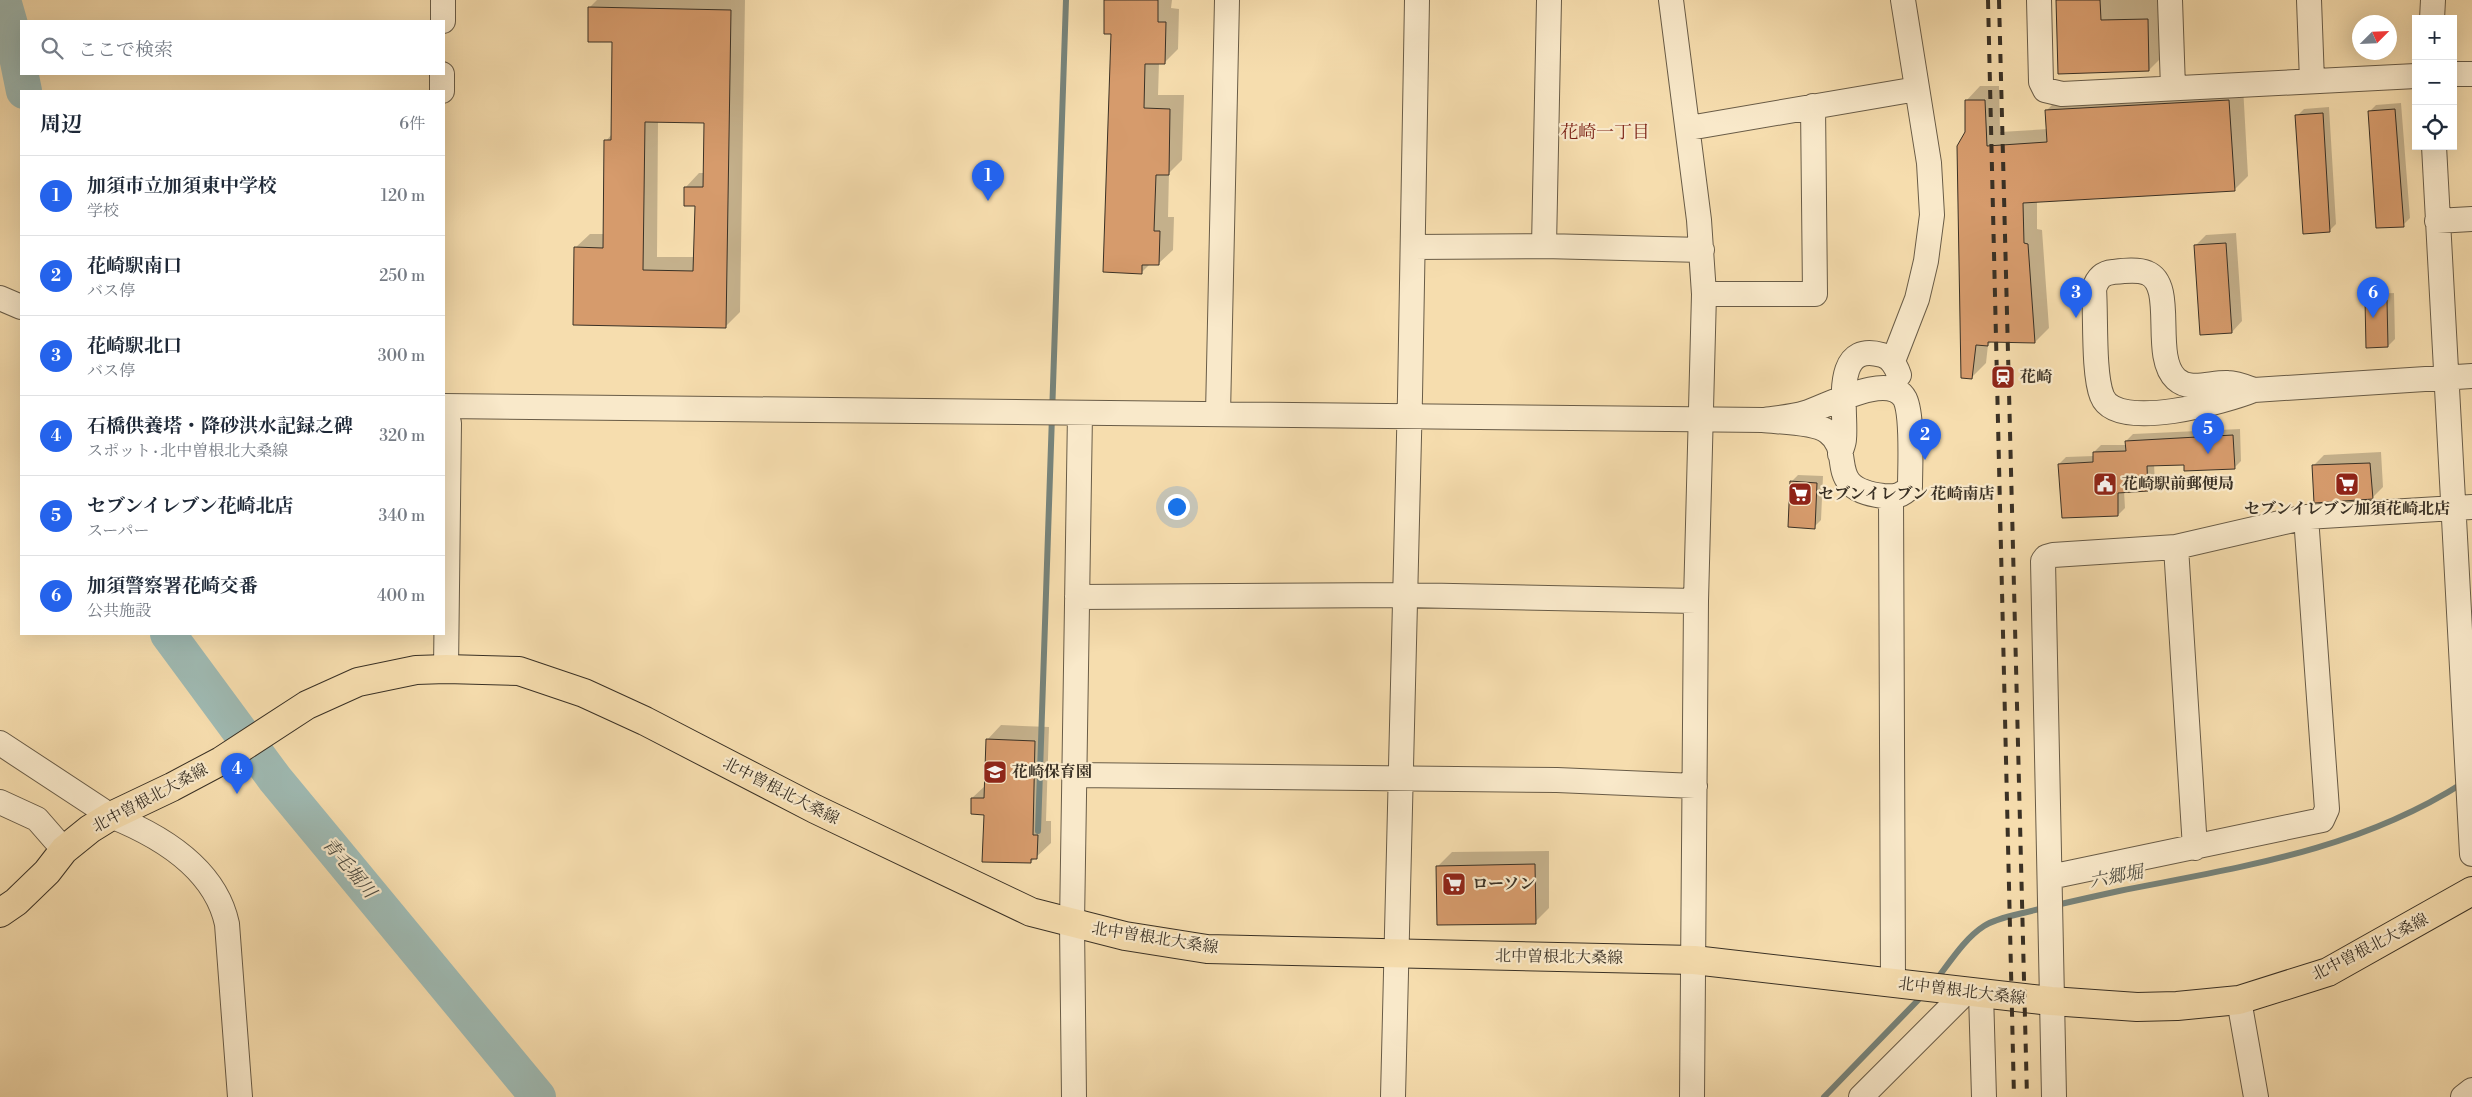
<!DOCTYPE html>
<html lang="ja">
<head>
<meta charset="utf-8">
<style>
	:root { --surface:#fff; --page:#f6f6f7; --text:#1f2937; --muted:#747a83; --line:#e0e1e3; --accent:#2563eb }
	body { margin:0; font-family:"Libre Bodoni","Noto Serif JP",serif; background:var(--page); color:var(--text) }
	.controls { position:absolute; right:15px; top:15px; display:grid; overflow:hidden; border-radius:0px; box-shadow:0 5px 20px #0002 }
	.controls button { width:45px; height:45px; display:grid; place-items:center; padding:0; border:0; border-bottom:1px solid var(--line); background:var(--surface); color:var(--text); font:25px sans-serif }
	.compass { position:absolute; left:2352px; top:15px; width:45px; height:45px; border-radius:50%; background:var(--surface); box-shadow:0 5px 20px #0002; rotate:66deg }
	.you { position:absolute; left:1176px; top:506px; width:18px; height:18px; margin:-12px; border:4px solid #fff; border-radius:50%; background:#1a73e8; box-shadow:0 0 0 8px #1a73e833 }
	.badge { display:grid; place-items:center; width:32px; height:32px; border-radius:50%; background:var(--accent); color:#fff; font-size:16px; font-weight:700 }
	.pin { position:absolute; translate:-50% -41px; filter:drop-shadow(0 1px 2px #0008) }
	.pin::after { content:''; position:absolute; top:26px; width:18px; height:15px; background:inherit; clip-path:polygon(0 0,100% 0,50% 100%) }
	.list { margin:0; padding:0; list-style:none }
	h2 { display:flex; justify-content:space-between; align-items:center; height:65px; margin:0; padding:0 20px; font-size:21px }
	h2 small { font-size:16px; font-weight:400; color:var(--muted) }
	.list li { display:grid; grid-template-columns:32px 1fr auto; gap:15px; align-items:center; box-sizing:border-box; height:80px; padding:0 20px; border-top:1px solid var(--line) }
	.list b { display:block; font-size:19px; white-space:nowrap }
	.list p { margin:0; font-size:16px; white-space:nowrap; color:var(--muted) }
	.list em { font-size:16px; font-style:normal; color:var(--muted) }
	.icon { flex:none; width:28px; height:28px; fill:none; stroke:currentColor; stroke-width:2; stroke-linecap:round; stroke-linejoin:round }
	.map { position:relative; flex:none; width:2472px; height:1097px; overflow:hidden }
	.search { position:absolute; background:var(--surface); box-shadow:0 5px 20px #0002; left:20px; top:20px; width:425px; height:55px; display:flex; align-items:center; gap:12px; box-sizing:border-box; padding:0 18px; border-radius:0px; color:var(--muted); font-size:19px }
	.panel { position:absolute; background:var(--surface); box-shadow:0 5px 20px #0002; left:20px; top:90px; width:425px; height:545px; border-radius:0px }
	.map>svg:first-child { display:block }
</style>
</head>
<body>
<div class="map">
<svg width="2472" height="1097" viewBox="0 0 2472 1097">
	<rect width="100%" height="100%" fill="#f6ddae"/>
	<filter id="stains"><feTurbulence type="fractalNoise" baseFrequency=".004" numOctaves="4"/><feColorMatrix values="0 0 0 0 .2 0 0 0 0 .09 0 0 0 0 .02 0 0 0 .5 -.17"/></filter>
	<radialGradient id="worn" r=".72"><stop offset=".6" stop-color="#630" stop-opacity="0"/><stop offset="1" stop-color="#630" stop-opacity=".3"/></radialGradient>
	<path fill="#0003" fill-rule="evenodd" d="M597 0H745L740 312 726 326 575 248 590 234H604L606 141 612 134 614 41 589 8ZM658 121 706 122 705 173H699L685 188 696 205 695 257H657Z
		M1105 0H1172L1171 8 1179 9 1178 49 1164 63H1159L1158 95H1184L1182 160 1169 173 1168 217H1174L1173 250 1158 264H1150L1142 272 1113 33Z
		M2057 0H2168L2170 49 2149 70Z
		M1980 86H1999L2000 132 2048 129 2047 110 2061 96 2243 86 2248 176 2234 190 2037 201V229L2042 230 2049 328 2035 342 1992 341 1988 345 1986 363 1972 377 1966 101Z
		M2401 103 2410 218 2403 225 2369 112 2376 105Z
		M2329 107 2336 224 2329 231 2297 116 2304 109Z
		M2236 233 2242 321 2232 332 2196 245 2206 235Z
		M2394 293 2395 339 2388 346 2366 301 2373 294Z
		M2240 429 2241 461 2234 468 2185 464H2154L2155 483 2148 490 2124 491 2125 508 2118 515 2059 464 2066 457 2094 456V452L2101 445H2127L2126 441 2133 434Z
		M2381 452 2383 487 2372 498 2314 465 2324 455Z
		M1798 475 1823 476 1821 520 1814 527 1791 482Z
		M1001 725 1049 727 1046 821H1051V843L1031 862 972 798 986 785 987 740Z
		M1549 851V908L1535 922 1438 866 1452 852Z"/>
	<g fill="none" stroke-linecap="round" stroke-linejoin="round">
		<path stroke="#77837a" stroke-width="6" d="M1038 831 1066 0
			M1936 980C1950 962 1965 938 1984 926 1995 919 2010 916 2023 913 2055 905 2087 898 2119 891 2240 867 2356 851 2463 783
			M1824 1097 1923 995"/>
		<path stroke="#9fbab3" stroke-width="36" d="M3 0 11 28 24 91
			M168 634 275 779 538 1097"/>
	</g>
	<path fill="#d69b6c" stroke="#3a3125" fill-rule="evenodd" d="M1104 0H1158V22H1166L1165 64H1145L1144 108 1170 109 1169 175H1156L1154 231H1160L1159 265H1142V274L1103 272 1111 34H1104Z
		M2056 0H2100L2101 20 2148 19 2149 71 2058 74Z
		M588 7 731 10 726 328 573 325 574 247 603 248 604 140H611L612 42H588ZM645 122 704 123 703 187H684V206H695L693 271 643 270Z
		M1965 100H1985L1987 146 2047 142 2045 110 2229 100 2235 191 2023 203 2024 243 2028 244 2035 343 1988 342V346L1976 345 1972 379 1961 378 1957 146 1965 132Z
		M2395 109 2404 227 2376 228 2368 111Z
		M2323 113 2330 232 2303 234 2295 115Z
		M2226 243 2232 333 2200 335 2194 245Z
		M2365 300H2387L2388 347 2366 348Z
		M2233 435 2235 469 2184 471V465L2147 466 2148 491 2118 493V516L2062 518 2058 464 2093 462V452L2126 451 2125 441Z
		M2370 463 2373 499 2314 503 2312 465Z
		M1790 481 1817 483 1815 529 1788 527Z
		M986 739 1035 741 1033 835H1038L1037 859H1031V863L982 862 984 815 971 814V798H984Z
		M1535 864 1536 924 1437 925 1436 866Z"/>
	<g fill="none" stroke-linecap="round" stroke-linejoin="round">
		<g stroke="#695c47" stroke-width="26">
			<path id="minor" d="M1671 0 1699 220 1704 294 1696 601 1692 1097
				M2039 0 2041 82 2045 90 2062 94 2416 76
				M2170 0 2173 88
				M2309 0 2312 81
				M2432 19 2433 0
				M443 21V0
				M2453 74H2472
				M442 91V74
				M1689 128 1917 89
				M2434 146 2472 854
				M2437 221 2472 219
				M1544 246 1549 0
				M1413 247 1544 246 1702 250
				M1704 294H1815L1813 106
				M0 298 21 307
				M1893 361 1917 299 1926 261 1932 215 1929 163 1903 0
				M2254 390C2227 401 2116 433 2102 396 2093 374 2096 315 2094 289 2097 279 2102 273 2113 272 2122 271 2138 269 2147 273 2177 285 2151 356 2176 379 2190 392 2211 382 2228 383 2236 383 2246 387 2254 390L2472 376
				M444 406 1763 420C1780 422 1816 422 1828 432 1856 453 1822 488 1883 496 1895 497 1902 496 1910 487 1910 467 1913 416 1905 399 1889 370 1826 407 1805 413 1792 417 1777 418 1763 420
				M444 414 449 423 446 669
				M1218 414 1227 0
				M1840 454C1841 449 1844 444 1844 439 1847 413 1830 340 1882 355 1892 358 1896 366 1899 375
				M1891 497 1893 983
				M2176 547 2195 848
				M1077 597 1405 595 1696 601
				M0 743 111 816C161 836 215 868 227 924L240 1097
				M1074 775 1557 780 1695 786
				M0 802 37 819 64 850
				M2050 877 2322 820 2327 809 2306 517
				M1981 993 1984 1097
				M2239 1000 2256 1097
				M1074 1097 1072 924 1080 413
				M1393 1097 1410 396 1417 0
				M1861 1097 1967 991
				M2054 1097 2043 561 2046 557 2053 555 2176 547 2306 517 2472 507
				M2463 1097 2472 1090"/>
		</g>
		<g stroke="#3a3125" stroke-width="30">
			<path id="major" d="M0 913 16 902 47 872 64 850 90 829 111 816 172 787 221 761 307 705 358 682 416 670 446 669 519 671 584 693 645 721 815 809 1031 912 1125 936 1207 949 1694 960 2051 1001 2137 1007 2177 1006 2239 1000 2328 972 2472 891"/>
		</g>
		<use href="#minor" stroke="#f9e9ca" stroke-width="24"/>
		<use href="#major" stroke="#f6ddae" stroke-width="28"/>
		<path stroke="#3a3125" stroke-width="4" stroke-dasharray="9 9" stroke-linecap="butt" d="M1988 0 2014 1097
			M1999 0 2027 1097"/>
	</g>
	<defs>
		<g id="station-square" transform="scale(1.25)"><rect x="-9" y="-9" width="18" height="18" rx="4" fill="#8f2418" stroke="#f9e9ca"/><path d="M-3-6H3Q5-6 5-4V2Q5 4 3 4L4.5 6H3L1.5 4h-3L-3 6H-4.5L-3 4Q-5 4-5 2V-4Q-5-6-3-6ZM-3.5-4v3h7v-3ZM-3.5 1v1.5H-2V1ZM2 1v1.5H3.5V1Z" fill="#fff"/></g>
		<g id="civic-square" transform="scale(1.25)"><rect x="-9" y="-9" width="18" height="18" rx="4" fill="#8f2418" stroke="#f9e9ca"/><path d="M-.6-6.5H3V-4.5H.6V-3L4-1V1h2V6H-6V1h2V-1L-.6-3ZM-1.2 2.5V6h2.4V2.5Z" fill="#fff"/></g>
		<g id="supermarket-square" transform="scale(1.25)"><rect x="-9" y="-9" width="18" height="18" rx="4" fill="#8f2418" stroke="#f9e9ca"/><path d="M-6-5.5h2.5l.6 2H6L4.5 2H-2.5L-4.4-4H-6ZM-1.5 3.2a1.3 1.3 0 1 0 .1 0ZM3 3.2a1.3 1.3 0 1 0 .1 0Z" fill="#fff"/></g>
		<g id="school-square" transform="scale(1.25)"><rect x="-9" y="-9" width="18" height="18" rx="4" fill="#8f2418" stroke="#f9e9ca"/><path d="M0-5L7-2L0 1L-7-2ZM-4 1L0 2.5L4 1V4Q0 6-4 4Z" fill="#fff"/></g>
	</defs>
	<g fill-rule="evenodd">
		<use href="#station-square" x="2003" y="377"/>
		<use href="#civic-square" x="2105" y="484"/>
		<use href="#supermarket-square" x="2347" y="484"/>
		<use href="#supermarket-square" x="1800" y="494"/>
		<use href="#school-square" x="995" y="772"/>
		<use href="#supermarket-square" x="1454" y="884"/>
	</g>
	<g text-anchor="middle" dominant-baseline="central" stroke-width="4.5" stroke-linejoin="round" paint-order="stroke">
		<g font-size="16" font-weight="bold" fill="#3a3125" stroke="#f9e9ca" text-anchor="start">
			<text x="2020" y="377">花崎</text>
			<text x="2122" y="484">花崎駅前郵便局</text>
			<text x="1818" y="494">セブンイレブン 花崎南店</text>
			<text x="2347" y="509" text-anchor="middle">セブンイレブン加須花崎北店</text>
			<text x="1012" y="772">花崎保育園</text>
			<text x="1472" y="884">ローソン</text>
		</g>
		<g font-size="16" fill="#3a3125" stroke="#f9e9ca">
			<text transform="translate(781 791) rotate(27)">北中曽根北大桑線</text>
			<text transform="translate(150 798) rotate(-28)">北中曽根北大桑線</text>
			<text transform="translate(1155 938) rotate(9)">北中曽根北大桑線</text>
			<text transform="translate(2370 947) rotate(-27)">北中曽根北大桑線</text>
			<text transform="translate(1559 957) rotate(1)">北中曽根北大桑線</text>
			<text transform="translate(1962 991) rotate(7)">北中曽根北大桑線</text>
		</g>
		<g font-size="18" fill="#7a1f14" stroke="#f9e9ca">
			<text x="1605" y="132">花崎一丁目</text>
		</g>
		<g font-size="18" font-style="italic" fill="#4e4c41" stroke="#f9e9ca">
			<text transform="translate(349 868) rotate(50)">青毛堀川</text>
			<text transform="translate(2116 877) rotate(-11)">六郷堀</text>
		</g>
	</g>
	<rect width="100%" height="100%" filter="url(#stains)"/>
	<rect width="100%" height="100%" fill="url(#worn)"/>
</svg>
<div class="controls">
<button>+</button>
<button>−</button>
<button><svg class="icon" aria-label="locate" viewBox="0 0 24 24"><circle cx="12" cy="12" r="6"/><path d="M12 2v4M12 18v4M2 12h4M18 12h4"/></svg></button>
</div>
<svg class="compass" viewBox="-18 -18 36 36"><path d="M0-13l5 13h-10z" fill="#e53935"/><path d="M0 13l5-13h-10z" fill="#747a83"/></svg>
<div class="you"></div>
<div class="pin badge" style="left:988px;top:201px">1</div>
<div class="pin badge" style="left:1925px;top:460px">2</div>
<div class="pin badge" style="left:2076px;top:318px">3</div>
<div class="pin badge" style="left:237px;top:794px">4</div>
<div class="pin badge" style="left:2208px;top:454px">5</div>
<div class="pin badge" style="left:2373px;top:318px">6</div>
<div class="search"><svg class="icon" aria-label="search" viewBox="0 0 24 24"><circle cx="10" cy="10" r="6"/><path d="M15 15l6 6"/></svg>ここで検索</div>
<section class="panel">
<h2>周辺<small>6件</small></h2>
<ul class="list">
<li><span class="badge">1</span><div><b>加須市立加須東中学校</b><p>学校</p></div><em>120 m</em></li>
<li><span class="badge">2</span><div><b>花崎駅南口</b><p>バス停</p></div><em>250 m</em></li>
<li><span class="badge">3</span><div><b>花崎駅北口</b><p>バス停</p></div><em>300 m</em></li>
<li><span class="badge">4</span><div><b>石橋供養塔・降砂洪水記録之碑</b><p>スポット · 北中曽根北大桑線</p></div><em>320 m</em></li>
<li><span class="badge">5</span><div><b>セブンイレブン花崎北店</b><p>スーパー</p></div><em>340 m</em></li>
<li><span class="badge">6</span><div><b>加須警察署花崎交番</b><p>公共施設</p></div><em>400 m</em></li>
</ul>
</section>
</div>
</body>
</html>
